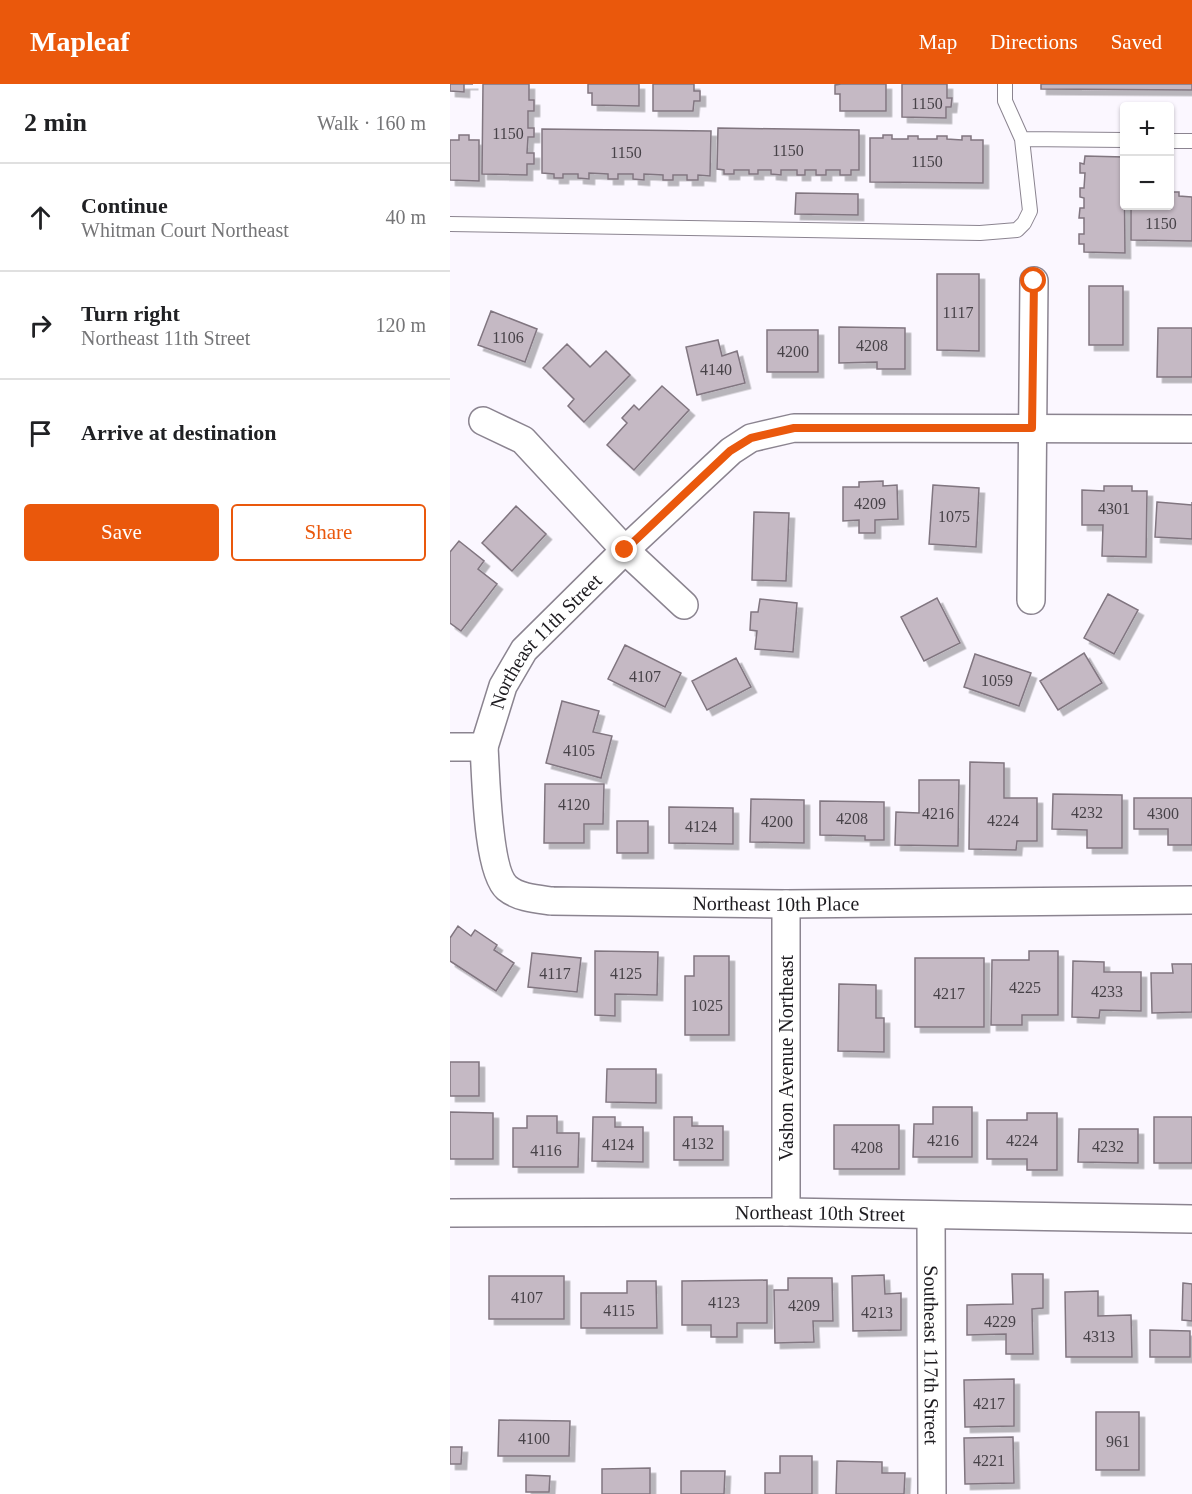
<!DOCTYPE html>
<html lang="en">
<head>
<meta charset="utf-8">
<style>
	:root { --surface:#fff; --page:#f2f2f2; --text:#202124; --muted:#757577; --line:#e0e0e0; --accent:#ea580c }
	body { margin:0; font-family:Georgia,serif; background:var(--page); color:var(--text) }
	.controls { position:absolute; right:18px; top:18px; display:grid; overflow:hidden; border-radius:6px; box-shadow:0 2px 4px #0004 }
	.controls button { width:54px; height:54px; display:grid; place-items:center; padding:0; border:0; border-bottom:2px solid var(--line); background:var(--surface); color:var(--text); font:30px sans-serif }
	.stop { position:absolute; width:18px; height:18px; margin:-14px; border:4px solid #ea580c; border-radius:50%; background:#fff }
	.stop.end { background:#ea580c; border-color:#fff; box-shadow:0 2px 6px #0008 }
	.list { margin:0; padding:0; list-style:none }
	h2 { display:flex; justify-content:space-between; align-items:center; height:78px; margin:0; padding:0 24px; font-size:26px }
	h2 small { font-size:20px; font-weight:400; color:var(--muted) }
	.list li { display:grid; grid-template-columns:39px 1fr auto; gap:18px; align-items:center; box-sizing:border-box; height:108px; padding:0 24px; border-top:2px solid var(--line) }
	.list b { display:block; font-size:22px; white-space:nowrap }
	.list p { margin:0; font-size:20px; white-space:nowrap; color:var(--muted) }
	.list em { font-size:20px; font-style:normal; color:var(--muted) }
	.actions { display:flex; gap:12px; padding:18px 24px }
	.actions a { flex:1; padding:14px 0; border:2px solid var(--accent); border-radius:6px; text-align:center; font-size:21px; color:var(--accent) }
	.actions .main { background:var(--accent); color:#fff }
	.icon { flex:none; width:33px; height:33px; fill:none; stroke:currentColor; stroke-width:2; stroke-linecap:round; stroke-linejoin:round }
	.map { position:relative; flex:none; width:742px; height:1410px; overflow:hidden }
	header { display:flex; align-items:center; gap:36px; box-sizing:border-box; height:84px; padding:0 30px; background:var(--accent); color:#fff }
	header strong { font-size:28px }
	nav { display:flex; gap:33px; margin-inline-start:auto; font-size:21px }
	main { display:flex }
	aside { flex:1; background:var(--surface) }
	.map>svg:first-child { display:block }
</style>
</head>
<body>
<header>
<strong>Mapleaf</strong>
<nav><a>Map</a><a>Directions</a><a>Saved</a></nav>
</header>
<main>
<aside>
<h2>2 min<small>Walk · 160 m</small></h2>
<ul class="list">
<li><svg class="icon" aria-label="ahead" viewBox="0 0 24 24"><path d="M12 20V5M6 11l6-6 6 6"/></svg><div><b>Continue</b><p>Whitman Court Northeast</p></div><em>40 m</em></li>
<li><svg class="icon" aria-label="right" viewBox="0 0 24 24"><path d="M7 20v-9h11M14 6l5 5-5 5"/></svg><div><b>Turn right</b><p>Northeast 11th Street</p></div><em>120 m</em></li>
<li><svg class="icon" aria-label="arrive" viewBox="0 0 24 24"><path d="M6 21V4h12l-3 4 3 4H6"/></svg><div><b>Arrive at destination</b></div></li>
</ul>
<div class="actions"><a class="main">Save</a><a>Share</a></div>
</aside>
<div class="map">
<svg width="742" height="1410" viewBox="0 0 742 1410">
	<defs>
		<filter id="shadow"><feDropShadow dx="5.5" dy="5.5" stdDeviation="0" flood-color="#0004"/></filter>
	</defs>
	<rect width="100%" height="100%" fill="#fbf7ff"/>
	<path fill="#c5b9c4" stroke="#817680" stroke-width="1.5" filter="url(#shadow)" d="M0 0H23H14V8L0 7Z
		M33 0H79V16H84V27H78V44H84V53H78L77 69H84V80H77V91L32 90Z
		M138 0H189V22L142 21V9H138Z
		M203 0H244V7H250V17H244L243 27H203Z
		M391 0H436V27H390V10H385V1Z
		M452 0H497V14H502L501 23H496V34L452 33Z
		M591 0H742V6L591 5Z
		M268 44 409 46V86H401V91H390V86H376V91H366V86H355V91H347V86H331V91L321 90V86H308V90H299V86H284V90H274V86L267 85Z
		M92 45 261 47 260 92 248 91V96H237V91H223V96H213V91L194 90V96L183 95V90H168V95H158V90L139 89V95L128 94V90H113V94H104V90L92 89Z
		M9 51H19V56H29V97L0 96V56H9Z
		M433 51H442V55H458V52H468V55H487V52H497V55L512 56V52H521V56H533V99L420 98V54H433Z
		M635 72 674 73 675 169 634 168V160H629V150H634V134H629L630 124H634V114L630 113V104H634L635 89H630V79L634 80Z
		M720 108H729V112L742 113V157L681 156V122H720Z
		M346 109 408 110V131L345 130Z
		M487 190H529V267L487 266Z
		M639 202H673V261H639Z
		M41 227 87 245 75 278 28 261Z
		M389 243 455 244V285H427V278L389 279Z
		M708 244H742V293H707Z
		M317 246H368V288H317Z
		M268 256 272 272 287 267 295 299 247 311 236 263Z
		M117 260 140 283 156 267 180 291 134 338 118 322 124 315 93 284Z
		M212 302 239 326 184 386 157 361 177 339 172 334 184 321 189 326Z
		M433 397V402L447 401 448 435 425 436V449H409V436L393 437V403H409V398Z
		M483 401 529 404 526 463 479 460Z
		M654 402H682V407H697L696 473 652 472 653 441H632V406L654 407Z
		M707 418 742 421V418V455L705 453Z
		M66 422 96 450 62 487 32 459Z
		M304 428 339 429 336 497 302 496Z
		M9 457 34 477 28 485 47 500 11 547 0 539V468Z
		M658 510 688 526 664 570 634 554Z
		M487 514 510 559 474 577 451 533Z
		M310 515 347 519 343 568 305 565 307 547 300 546 301 528H308Z
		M175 561 231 589 215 623 158 595Z
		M634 569 652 599 608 626 590 597Z
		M525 570 581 589 569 622 514 603Z
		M286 574 301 603 257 626 242 597Z
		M112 617 149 627 143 648 162 652 151 694 96 679Z
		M520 678 554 679V714H587V757H567L566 766 519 765Z
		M469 696H509L508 762 445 761 446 728 469 729Z
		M95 700H154L153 740H134V759H94Z
		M603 710 672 711V764H637V746L602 745Z
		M684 714H742V761H718V745H684Z
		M301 715 354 716V759L300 758Z
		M370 717 434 718V756H415V752L370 751Z
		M219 723 283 724V760L219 759Z
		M167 737H198V769H167Z
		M8 842 21 852 25 846 47 861 44 866 64 879 46 907 0 877V854Z
		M145 867 208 868 207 911 165 910V932L145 931Z
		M579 867H608V931H572V941H541L542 876H579Z
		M82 869 131 874 127 908 78 903Z
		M244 872H279V951H235V892H244Z
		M465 874H534V943H465Z
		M623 877 654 878V888H691V927L650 926 649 934 622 933Z
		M722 880H742V928L702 929 701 889H723Z
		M389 900 426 901V934H434V968L388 967Z
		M0 978H29V1012H0Z
		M157 985H206V1019L156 1018Z
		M483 1023H522V1073H463L464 1040H483Z
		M0 1028 43 1029V1075H0Z
		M577 1029H607V1086H577V1075H537V1036H577Z
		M77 1032H107V1049H129L128 1083H63V1044H77Z
		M143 1033H165V1043H193V1078L142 1077Z
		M224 1033H242V1042H273V1076H224Z
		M704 1033H742V1079H704Z
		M384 1041H449V1085H384Z
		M629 1045H688V1079L628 1078Z
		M562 1190H593V1224L582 1225 583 1270H556V1250L517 1251V1221L563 1220Z
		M434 1191 435 1210 451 1209V1246L403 1247 402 1192Z
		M39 1192H114V1235H39Z
		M338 1194H382L383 1237H363L364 1258 325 1259 324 1206H338Z
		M317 1196V1239H287V1253H261V1241H232V1197Z
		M177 1197H206L207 1244H131V1209H177Z
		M733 1199 742 1200V1237L732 1236Z
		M648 1207V1232L681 1231 682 1273H616L615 1208Z
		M700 1246 740 1247V1273H700Z
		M564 1295V1342L515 1343 514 1296Z
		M646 1328H689V1386H646Z
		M49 1336 120 1337 119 1372H48Z
		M563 1353 564 1399 515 1400 514 1354Z
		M0 1363H12L11 1380H0Z
		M330 1372H362V1410H315V1389H330Z
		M387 1377 432 1378V1389H455L454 1410H386Z
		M200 1384V1410H152V1385Z
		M231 1387H275L274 1410H231Z
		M76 1391 100 1392 99 1408H76Z"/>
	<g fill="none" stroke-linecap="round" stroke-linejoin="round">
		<g stroke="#8b8490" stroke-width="16">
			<path id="lane" d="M572 55 674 56
				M720 57H742
				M0 140 530 149 567 146 574 139 580 127 572 55 555 17V0"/>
		</g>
		<g stroke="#8b8490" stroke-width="30">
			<g id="street">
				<path d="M33 337 73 356 175 466 234 521"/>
				<path d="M581 516 584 197"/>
				<path id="s1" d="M0 663H34L53 602 74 566 175 466 281 367 301 354 344 344 742 345"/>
				<path id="s2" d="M34 663C36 691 37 787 57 804 69 814 87 815 102 817L336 820 742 816"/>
				<path d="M336 820V1128"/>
				<path id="s3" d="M0 1129 336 1128 742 1135"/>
				<path id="s4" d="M481 1131 482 1410"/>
			</g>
		</g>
		<use href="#lane" stroke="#fff" stroke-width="14"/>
		<use href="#street" stroke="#fff" stroke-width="27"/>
	</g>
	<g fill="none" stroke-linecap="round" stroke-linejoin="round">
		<path stroke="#ea580c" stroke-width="8" d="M175 466 280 367 301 354 344 344H582L584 197"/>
	</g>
	<g text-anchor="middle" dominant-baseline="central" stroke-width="6" stroke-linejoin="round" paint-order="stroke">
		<g font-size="16" fill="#474248">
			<text x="477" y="19">1150</text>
			<text x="58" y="49">1150</text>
			<text x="338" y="66">1150</text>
			<text x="176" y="68">1150</text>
			<text x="477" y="77">1150</text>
			<text x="711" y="139">1150</text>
			<text x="508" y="228">1117</text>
			<text x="58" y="253">1106</text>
			<text x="422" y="261">4208</text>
			<text x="343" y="267">4200</text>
			<text x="266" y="285">4140</text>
			<text x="420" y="419">4209</text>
			<text x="664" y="424">4301</text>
			<text x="504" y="432">1075</text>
			<text x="195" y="592">4107</text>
			<text x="547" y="596">1059</text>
			<text x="129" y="666">4105</text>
			<text x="124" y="720">4120</text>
			<text x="637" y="728">4232</text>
			<text x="488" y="729">4216</text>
			<text x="713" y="729">4300</text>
			<text x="402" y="734">4208</text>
			<text x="553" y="736">4224</text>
			<text x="327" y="737">4200</text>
			<text x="251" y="742">4124</text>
			<text x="105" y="889">4117</text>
			<text x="176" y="889">4125</text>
			<text x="575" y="903">4225</text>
			<text x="657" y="907">4233</text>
			<text x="499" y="909">4217</text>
			<text x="257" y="921">1025</text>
			<text x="493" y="1056">4216</text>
			<text x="572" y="1056">4224</text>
			<text x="248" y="1059">4132</text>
			<text x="168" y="1060">4124</text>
			<text x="658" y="1062">4232</text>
			<text x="417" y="1063">4208</text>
			<text x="96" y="1066">4116</text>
			<text x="77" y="1213">4107</text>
			<text x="274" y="1218">4123</text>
			<text x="354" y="1221">4209</text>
			<text x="169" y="1226">4115</text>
			<text x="427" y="1228">4213</text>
			<text x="550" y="1237">4229</text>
			<text x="649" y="1252">4313</text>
			<text x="539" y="1319">4217</text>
			<text x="84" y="1354">4100</text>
			<text x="668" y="1357">961</text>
			<text x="539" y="1376">4221</text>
		</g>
		<g font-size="20" fill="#1d1b1f" stroke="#fff">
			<text stroke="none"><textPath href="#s1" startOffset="159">Northeast 11th Street</textPath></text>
			<text stroke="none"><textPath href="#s2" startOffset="416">Northeast 10th Place</textPath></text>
			<text transform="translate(336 974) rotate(-90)">Vashon Avenue Northeast</text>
			<text stroke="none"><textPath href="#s3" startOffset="370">Northeast 10th Street</textPath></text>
			<text stroke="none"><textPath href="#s4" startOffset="140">Southeast 117th Street</textPath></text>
		</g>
	</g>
</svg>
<div class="controls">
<button>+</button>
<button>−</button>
</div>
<div class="stop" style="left:584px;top:197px"></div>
<div class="stop end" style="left:175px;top:466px"></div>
</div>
</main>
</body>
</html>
